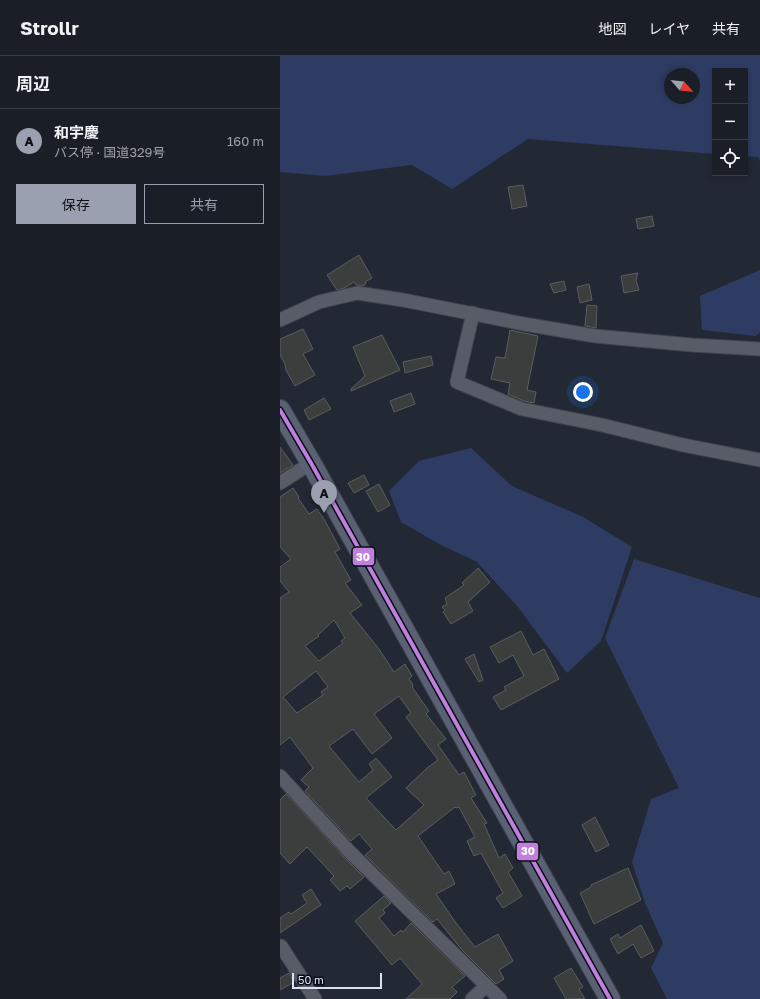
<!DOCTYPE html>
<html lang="ja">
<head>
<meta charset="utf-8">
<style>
	:root { --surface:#1a1e27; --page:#23272f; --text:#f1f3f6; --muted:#9fa2a7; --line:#383c44; --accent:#9aa0af }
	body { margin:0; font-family:"Golos Text","Noto Sans JP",sans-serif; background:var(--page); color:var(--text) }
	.controls { position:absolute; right:12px; top:12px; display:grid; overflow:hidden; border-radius:0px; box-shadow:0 2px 6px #0003 }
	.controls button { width:36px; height:36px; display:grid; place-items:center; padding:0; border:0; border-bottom:1px solid var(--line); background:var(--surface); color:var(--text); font:20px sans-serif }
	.compass { position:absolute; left:384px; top:12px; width:36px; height:36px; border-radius:50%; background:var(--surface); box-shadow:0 2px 6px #0003; rotate:117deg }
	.scale { position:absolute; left:12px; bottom:10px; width:90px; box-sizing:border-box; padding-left:4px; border:2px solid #dae1f1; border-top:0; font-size:11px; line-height:14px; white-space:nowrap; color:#dae1f1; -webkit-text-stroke:3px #090d18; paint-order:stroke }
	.you { position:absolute; left:303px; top:336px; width:14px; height:14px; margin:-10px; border:3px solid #fff; border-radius:50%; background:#1a73e8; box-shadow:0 0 0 6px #1a73e833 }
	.badge { display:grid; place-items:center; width:26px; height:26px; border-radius:50%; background:var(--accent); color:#111; font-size:13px; font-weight:700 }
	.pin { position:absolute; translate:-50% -33px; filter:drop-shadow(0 1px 2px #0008) }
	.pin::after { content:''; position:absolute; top:21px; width:14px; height:12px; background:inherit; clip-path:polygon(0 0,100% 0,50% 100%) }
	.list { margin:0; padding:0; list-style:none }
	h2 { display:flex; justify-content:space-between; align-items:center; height:52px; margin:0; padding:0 16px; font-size:17px }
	h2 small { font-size:13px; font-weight:400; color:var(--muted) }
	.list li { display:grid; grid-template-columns:26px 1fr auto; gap:12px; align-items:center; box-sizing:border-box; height:64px; padding:0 16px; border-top:1px solid var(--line) }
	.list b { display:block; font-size:15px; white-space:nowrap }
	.list p { margin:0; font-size:13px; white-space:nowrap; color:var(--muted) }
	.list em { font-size:13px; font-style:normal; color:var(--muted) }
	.actions { display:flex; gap:8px; padding:12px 16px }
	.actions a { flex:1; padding:9px 0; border:1px solid var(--accent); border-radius:0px; text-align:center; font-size:14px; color:var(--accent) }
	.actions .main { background:var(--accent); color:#111 }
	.icon { flex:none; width:22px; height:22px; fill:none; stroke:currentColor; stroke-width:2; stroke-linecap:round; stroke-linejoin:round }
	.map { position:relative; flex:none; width:480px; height:943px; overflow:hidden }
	header { display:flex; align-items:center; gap:24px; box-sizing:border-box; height:56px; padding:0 20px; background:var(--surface); border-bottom:1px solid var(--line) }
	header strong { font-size:19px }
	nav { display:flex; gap:22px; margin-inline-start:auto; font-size:14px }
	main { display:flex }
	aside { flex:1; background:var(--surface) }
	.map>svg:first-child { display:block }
</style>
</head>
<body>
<header>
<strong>Strollr</strong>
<nav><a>地図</a><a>レイヤ</a><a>共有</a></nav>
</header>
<main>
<aside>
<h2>周辺<small></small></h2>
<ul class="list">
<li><span class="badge">A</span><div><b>和宇慶</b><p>バス停 · 国道329号</p></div><em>160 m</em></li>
</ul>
<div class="actions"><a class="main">保存</a><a>共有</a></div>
</aside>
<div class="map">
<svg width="480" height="943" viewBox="0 0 480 943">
	<rect width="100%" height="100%" fill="#222834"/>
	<path fill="#2e3c63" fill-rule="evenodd" d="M0 0H480V105L478 101 465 100V15H435V98L248 83 172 133 132 109 45 120 0 116ZM390 18H414V42H390Z
		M480 214V276L476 280 422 274 420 240Z
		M191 392 232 430 303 461 352 491 321 585 287 617 238 551 197 506 159 488 121 466 109 435 139 405Z
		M354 503 480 542V943H387L371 912 383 887 365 847 352 806 371 743 399 732 325 582Z"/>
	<path fill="#3a3e3d" stroke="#5a5e5d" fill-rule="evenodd" d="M243 129 247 150 232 153 228 131Z
		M372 160 374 170 358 173 356 163Z
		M79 199 92 222 85 226 86 228 82 230 76 229 74 226 64 232 57 234 47 219Z
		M358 217 356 224 359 234 344 237 341 220Z
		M284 225 286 234 274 237 270 228Z
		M309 228 312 244 300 247 297 231Z
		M307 249 317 250 316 272 305 270Z
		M23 273 33 293 23 298 35 319 15 330 6 314 5 308 0 299V283Z
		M230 274 258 280 247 334 256 336 254 347 244 345 228 338 230 327 211 323 216 301 225 302Z
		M102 279 120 314 71 335V333L85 320 73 291Z
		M151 300 153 309 125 317 123 306Z
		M131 337 135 348 114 356 110 345Z
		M44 342 51 353 29 364 24 354Z
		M0 391 13 409 0 417Z
		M84 419 89 429 74 437 68 427Z
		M99 428 110 449 98 456 86 435Z
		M13 432 19 441 18 442 29 458 37 453 44 463 60 493 55 496 71 524 65 527 82 549 70 557 99 593 114 616 125 608 132 620 129 623 133 629 132 631 149 655 146 658 166 683 158 689 179 719 184 716 196 739 191 742 207 767 204 768 219 802 225 798 233 812 228 816 242 840 223 852 216 842 223 837 201 797 194 800 187 785 195 781 179 751 176 752 175 751 138 780 164 818 169 815 175 828 156 838 176 867 195 891 218 878 233 905 219 914 224 923 216 928 182 894 157 863 153 866 85 799 92 793 79 778 71 785 25 735 29 731 21 724 33 712 10 681 0 689V542L9 536 0 525V511L11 503 0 491V441ZM54 564 65 582 61 585 63 587 39 605 25 590 39 580 38 579ZM36 615 48 631 41 636 43 639 17 657 3 641ZM119 640 131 657 126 661 158 704 147 712 126 732 144 749 116 774 86 742 112 721 96 702 89 708 93 714 79 726 49 690 73 673 92 698 112 682 94 658Z
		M198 512 210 526 188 546 193 555 171 568 163 556 165 554 162 551 167 548 165 542 184 529 182 527Z
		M241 575 253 599 264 593 279 623 221 654 213 641 226 634 224 631 244 620 233 599 219 607 210 591Z
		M194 598 203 624 199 626 185 603Z
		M6 738 64 801 84 821 70 833 67 830 60 835 50 824 54 820 27 791 10 808 0 797V744Z
		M315 761 329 789 316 796 302 769Z
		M348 812 361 844 314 868 300 837 311 831V829Z
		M31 833 41 849 0 877V862L9 856 11 858 27 847 22 839Z
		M104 840 111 847 103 854 105 857 99 862 114 880 121 874 123 876 131 867 185 920 172 931 177 936 170 943H126L142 928 120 902 112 909 75 865Z
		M361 869 374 895 361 902 353 888 338 898 330 883 338 878 340 882Z
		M291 912 303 931 299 933 305 943H286L274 922Z
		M9 917 14 926 0 934V922Z"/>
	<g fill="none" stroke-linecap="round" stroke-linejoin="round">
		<g stroke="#3f434e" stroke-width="15">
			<path id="minor" d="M193 257 177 326 242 353 322 369 403 389 480 404
				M0 264 39 246 77 237 123 244 244 268 315 280 412 289 480 293
				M0 427 31 407
				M0 720 70 796 220 943
				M1 890 35 943
				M192 943 206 930"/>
		</g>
		<g stroke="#3f434e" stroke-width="22">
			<path id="highway" d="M0 354 31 407 330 943"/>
		</g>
		<use href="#minor" stroke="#585c66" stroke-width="13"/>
		<use href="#highway" stroke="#5a6174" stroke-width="20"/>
		<g stroke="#090d18" stroke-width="7">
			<path id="bus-1" d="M0 354 31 407 330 943"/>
		</g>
		<use href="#bus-1" stroke="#c07fdc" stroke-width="4"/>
	</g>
	<g stroke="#090d18" stroke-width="1.5">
		<rect x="72" y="491" width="23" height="19" rx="4" fill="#c07fdc"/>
		<rect x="236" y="786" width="23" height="19" rx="4" fill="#c07fdc"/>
	</g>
	<g font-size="11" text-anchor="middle" font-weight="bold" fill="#fff">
		<text x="83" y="505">30</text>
		<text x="248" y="799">30</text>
	</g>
</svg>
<div class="controls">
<button>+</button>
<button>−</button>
<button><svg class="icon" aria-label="locate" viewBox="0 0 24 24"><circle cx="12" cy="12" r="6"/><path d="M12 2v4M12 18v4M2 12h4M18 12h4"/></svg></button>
</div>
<svg class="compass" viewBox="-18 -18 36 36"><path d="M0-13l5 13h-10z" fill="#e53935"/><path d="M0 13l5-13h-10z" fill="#9fa2a7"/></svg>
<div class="scale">50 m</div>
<div class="you"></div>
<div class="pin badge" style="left:44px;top:457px">A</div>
</div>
</main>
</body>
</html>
